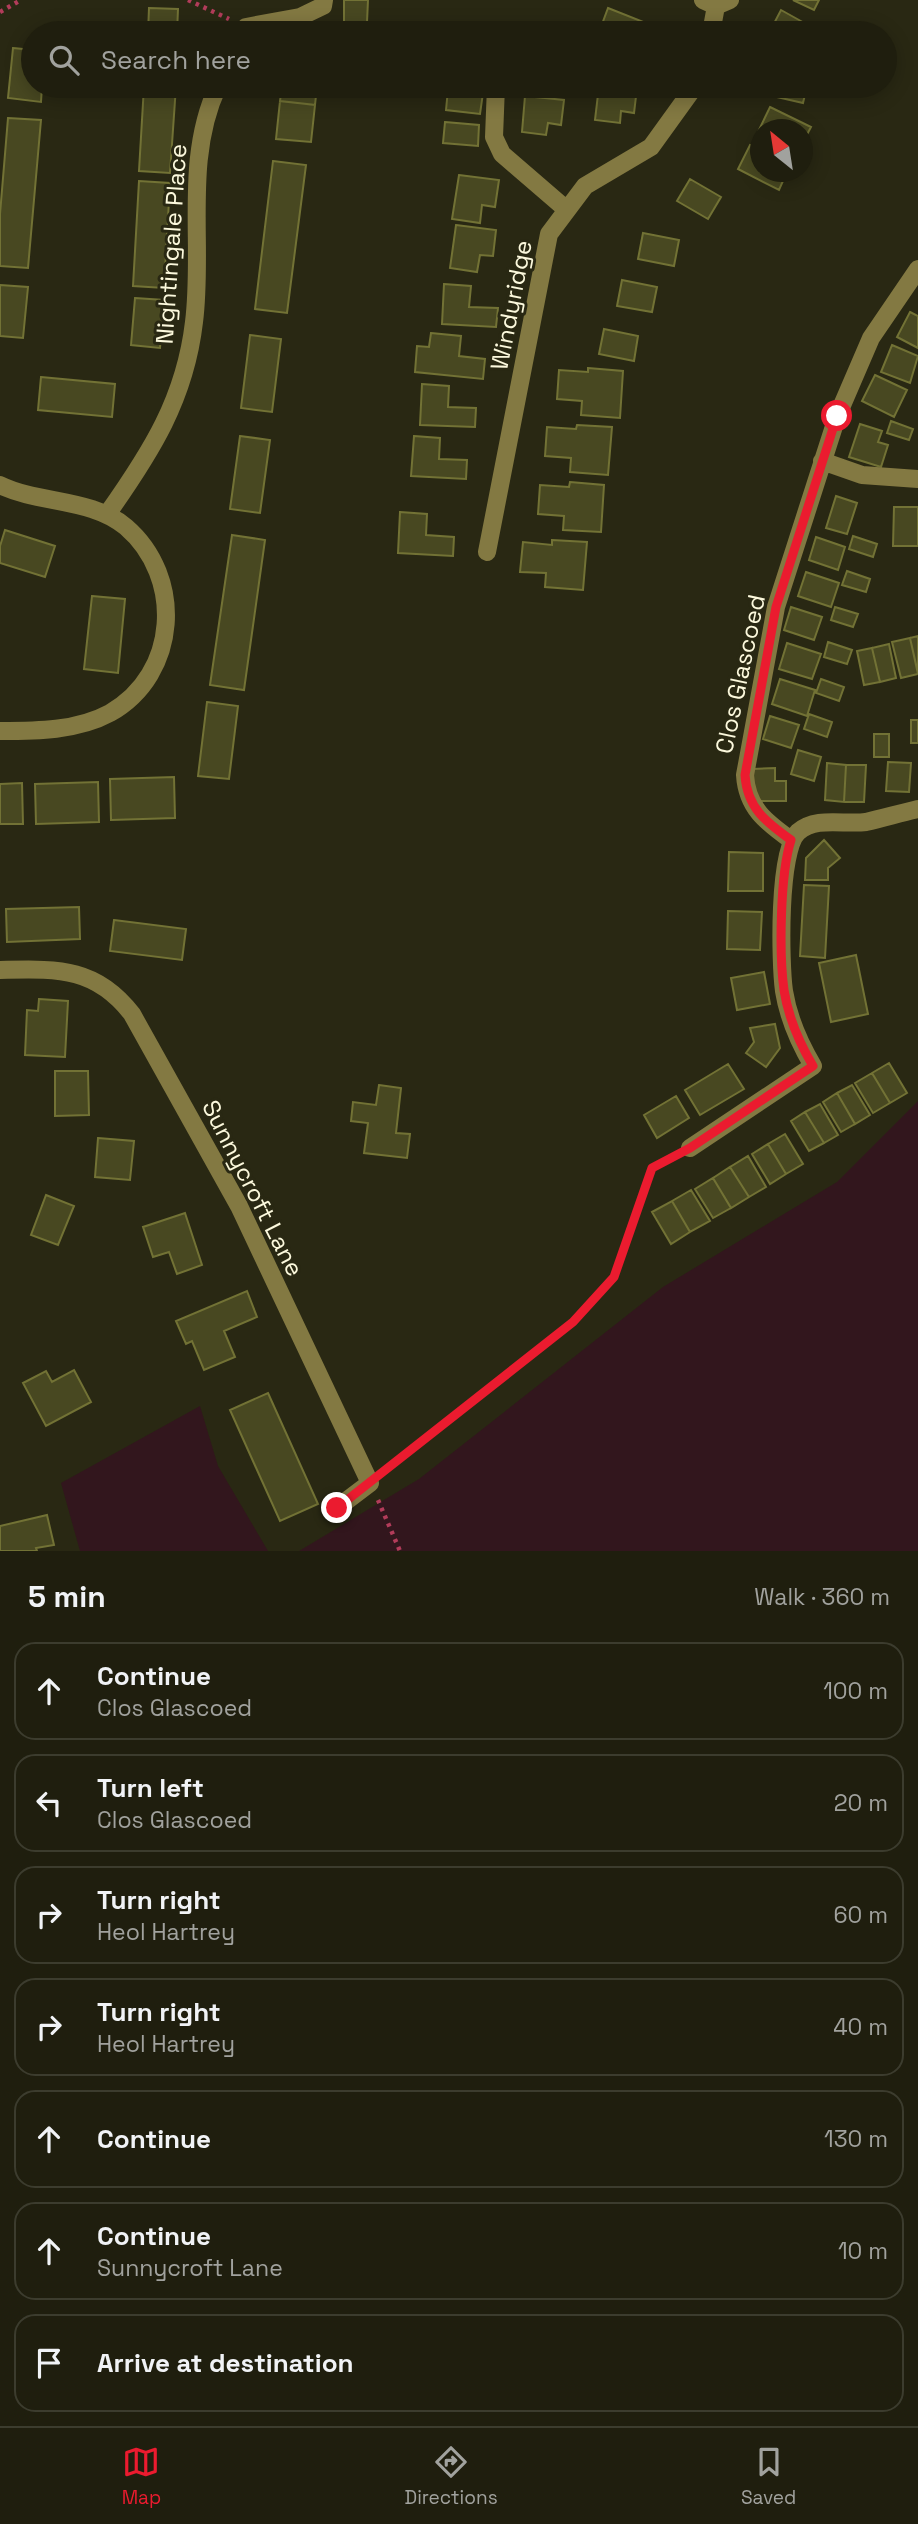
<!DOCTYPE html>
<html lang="en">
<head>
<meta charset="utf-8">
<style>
	:root { --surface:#1f1e0e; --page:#272717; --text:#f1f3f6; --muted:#a1a29e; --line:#3c3c2e; --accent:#eb1b2f }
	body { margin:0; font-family:"Space Grotesk",sans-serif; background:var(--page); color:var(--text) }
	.compass { position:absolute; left:750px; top:119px; width:63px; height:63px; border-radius:50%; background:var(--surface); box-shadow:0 4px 18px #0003; rotate:330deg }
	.stop { position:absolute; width:21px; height:21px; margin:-16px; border:5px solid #eb1b2f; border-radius:50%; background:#fff }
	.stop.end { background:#eb1b2f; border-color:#fff; box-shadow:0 2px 7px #0008 }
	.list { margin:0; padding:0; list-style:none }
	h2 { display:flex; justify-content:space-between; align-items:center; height:91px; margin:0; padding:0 28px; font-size:30px }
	h2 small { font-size:23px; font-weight:400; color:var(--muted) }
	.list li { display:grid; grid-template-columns:46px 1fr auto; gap:21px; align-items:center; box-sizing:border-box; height:98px; margin:0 14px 14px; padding:0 14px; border:2px solid var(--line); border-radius:21px }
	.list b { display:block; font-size:26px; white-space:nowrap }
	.list p { margin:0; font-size:23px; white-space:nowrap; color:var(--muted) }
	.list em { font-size:23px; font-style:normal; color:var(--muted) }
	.icon { flex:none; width:38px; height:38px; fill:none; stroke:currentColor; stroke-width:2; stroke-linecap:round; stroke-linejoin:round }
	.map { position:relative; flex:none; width:918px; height:1551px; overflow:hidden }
	.search { position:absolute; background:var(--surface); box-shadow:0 4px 18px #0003; left:21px; right:21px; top:21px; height:77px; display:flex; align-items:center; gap:18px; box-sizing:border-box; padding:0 24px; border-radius:38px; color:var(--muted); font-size:26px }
	.sheet { height:875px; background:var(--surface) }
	nav { display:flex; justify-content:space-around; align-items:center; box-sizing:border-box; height:98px; border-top:2px solid var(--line); background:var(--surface); font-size:19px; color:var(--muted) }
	nav a { display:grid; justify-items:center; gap:4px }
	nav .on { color:var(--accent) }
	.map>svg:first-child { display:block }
</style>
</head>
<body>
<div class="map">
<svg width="918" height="1551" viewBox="0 0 918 1551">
	<rect width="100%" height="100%" fill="#292813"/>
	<path fill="#32161d" d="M918 1101V1551H299L419 1479 663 1287 837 1182Z
		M200 1406 218 1466 268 1551H80L61 1483Z"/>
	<path fill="#484821" stroke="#727235" stroke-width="2" d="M344 0H368L367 22H344Z
		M793 0H819L814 10Z
		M149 8 178 9 177 33H148Z
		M608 8 646 23 642 33H617L601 27Z
		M781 10 808 25 803 33H769Z
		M13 48 33 50V86H42L41 102 8 98Z
		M144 86H176L170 173 139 171Z
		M282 86H317L315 105 280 101Z
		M599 86 637 88 634 113 621 111 620 123 595 120Z
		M770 86H807L803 103 768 95Z
		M448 89 483 93 480 114 446 110Z
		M525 96 564 100 561 125 548 123 546 135 522 132Z
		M280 101 315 105 311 142 276 139Z
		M770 107 811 127 802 144V130L758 132Z
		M8 118 41 120 28 268 0 266V214Z
		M445 122 479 125 478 146 443 143Z
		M750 145 760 150V172H787L779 190 738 169Z
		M273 161 306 165 287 313 255 309Z
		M459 175 499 180 495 207 482 205 480 223 452 219Z
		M690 179 721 197 708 219 677 201Z
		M139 181 170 183 164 288 133 286Z
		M456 225 496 230 493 256 480 255 477 272 450 268Z
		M643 233 679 240 674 266 638 259Z
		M622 280 657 287 652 312 617 306Z
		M444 284 471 286 469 307 498 308 496 327 442 324Z
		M0 285 28 287 23 338 0 336Z
		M135 298 164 300 160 348 131 345Z
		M910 312 918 316V348L897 337Z
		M604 329 638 336 634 361 599 354Z
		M431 333 461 336 459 356 485 359 483 379 415 372 417 346 429 347Z
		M250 335 281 339 272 412 241 408Z
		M892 345 918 356 910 383 881 372Z
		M588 368 623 371 620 418 581 415 582 401 557 399 559 370 588 372Z
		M875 375 907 390 894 417 862 401Z
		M41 377 115 384 112 417 38 410Z
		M422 384 449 386 448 407 476 408 475 427 420 425Z
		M891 421 913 429 909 440 887 433Z
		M860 424 882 431 878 442 888 445 881 467 849 457Z
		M577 425 612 427 608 475 570 472 571 458 545 456 547 427 576 429Z
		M240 436 270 440 260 513 230 509Z
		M414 436 440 438 439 459 467 460 466 479 411 476Z
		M570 482 604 485 601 532 563 530 564 516 538 514 540 485 569 487Z
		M836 496 857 503 847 534 826 528Z
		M894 507H918V546H893Z
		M400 512 427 514 426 535 454 537 453 556 398 553Z
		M5 530 55 546 45 577 0 563V546Z
		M232 535 265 540 244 690 210 685Z
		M853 536 877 544 873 557 849 549Z
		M816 537 845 547 838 570 809 560Z
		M552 540 587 542 583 590 545 587 546 573 520 572 523 542 552 545Z
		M847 571 870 579 866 592 842 585Z
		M806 572 839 583 831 607 798 596Z
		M92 596 125 599 118 673 84 669Z
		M791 607 822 617 814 640 784 630Z
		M835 607 858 614 853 627 831 620Z
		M918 636V673L910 638Z
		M910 638 918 674 901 678 892 642Z
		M828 642 852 650 847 664 824 657Z
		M787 643 821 654 812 679 779 669Z
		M889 644 896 678 880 682 872 648Z
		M872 648 880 682 864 685 857 651Z
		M780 679 815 690 807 716 772 704Z
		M821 679 844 687 839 701 816 693Z
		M207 702 238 706 229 779 198 776Z
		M809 714 832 722 827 737 804 729Z
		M770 716 799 725 791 748 763 739Z
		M911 720H918V743H911Z
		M874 734H889V757H874Z
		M798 750 821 757 814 781 791 774Z
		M888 762 911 763 909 792 886 791Z
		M827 763 846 765 844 802 825 800Z
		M846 765H866L864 802H844Z
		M775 768V781H786V801H753V769Z
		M174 777 175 818 111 820 110 779Z
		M98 782 99 822 36 824 35 784Z
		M22 783 23 824H0V784Z
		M824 840 840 858 828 868V880H805L806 858Z
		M729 852 763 853V891H728Z
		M804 885 829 886 825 958 800 956Z
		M79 907 80 939 7 942 6 909Z
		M728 911 762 912 760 950 727 949Z
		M114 920 186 929 182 960 110 951Z
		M856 955 868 1014 831 1022 819 963Z
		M764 972 770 1004 737 1010 731 978Z
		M39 999 68 1001 65 1057 25 1055 27 1010 38 1011Z
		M775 1024 780 1048 766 1067 746 1053 754 1042 750 1028Z
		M889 1063 907 1093 890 1103 872 1073Z
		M728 1064 744 1089 700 1115 685 1090Z
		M55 1071H88L89 1115 55 1116Z
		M872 1073 890 1103 873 1113 855 1083Z
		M379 1085 401 1088 396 1133 410 1134 407 1158 364 1153 368 1123 351 1121 353 1102 376 1105Z
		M852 1085 870 1115 855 1124 837 1093Z
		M837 1093 855 1124 841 1132 823 1102Z
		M676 1096 689 1118 657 1138 644 1115Z
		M820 1104 838 1135 824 1143 805 1112Z
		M805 1112 824 1143 809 1151 791 1121Z
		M785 1134 803 1164 786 1174 768 1144Z
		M98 1138 134 1141 130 1180 95 1177Z
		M768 1144 786 1174 770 1184 752 1154Z
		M748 1156 766 1187 749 1197 730 1167Z
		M730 1167 749 1197 731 1208 713 1178Z
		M713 1178 731 1208 713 1218 695 1189Z
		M691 1190 710 1221 690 1232 672 1201Z
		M46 1195 74 1206 58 1245 31 1235Z
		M672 1201 690 1232 671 1244 652 1212Z
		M185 1213 202 1265 177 1274 169 1252 153 1257 143 1227Z
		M247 1291 257 1317 224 1331 235 1357 204 1370 192 1341 186 1344 176 1321Z
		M74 1370 91 1402 46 1426 23 1383 46 1371 52 1382Z
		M268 1393 318 1504 280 1521 230 1410Z
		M47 1515 54 1545 36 1548 37 1551H0V1526Z"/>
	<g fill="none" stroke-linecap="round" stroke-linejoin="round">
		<path stroke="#b23c5a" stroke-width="4.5" stroke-dasharray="3.5 5" stroke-linecap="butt" d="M188 0 229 19
			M0 12 21 0
			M387 1470 573 1323 614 1277 652 1168 675 1156
			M378 1500 400 1551"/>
		<path stroke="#837942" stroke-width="18" d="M703 0 716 6 730 0
			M243 33 246 27 300 17 323 6 324 0
			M711 33 716 6
			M496 86 494 137 502 154 567 210
			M822 461 862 475 918 479
			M0 485C39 504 92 498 126 527 184 577 179 674 110 713 77 731 36 731 0 731
			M108 513C151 452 185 399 194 322 204 244 183 160 218 86
			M487 552 549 234 585 186 651 147 695 86
			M791 840C766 822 747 808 745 775L776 607 837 417 871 338 918 269
			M0 970C56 969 95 966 132 1014L239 1206 370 1483 337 1508
			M690 1148 813 1066C800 1044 788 1016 784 991 780 962 778 850 798 832 816 816 844 825 866 822 883 818 901 813 918 809"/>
	</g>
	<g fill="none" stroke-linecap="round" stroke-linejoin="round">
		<path stroke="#eb1b2f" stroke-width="9" d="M337 1508 573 1322 614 1277 652 1168 690 1148 813 1066C800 1044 788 1016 784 990 779 954 780 874 791 840 766 822 747 808 745 775L776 607 837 416"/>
	</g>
	<g text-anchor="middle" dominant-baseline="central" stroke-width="6" stroke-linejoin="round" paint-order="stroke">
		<g font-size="24" fill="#fcf9dd" stroke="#292813">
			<text transform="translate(171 244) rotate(-86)">Nightingale Place</text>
			<text transform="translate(511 305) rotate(-79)">Windyridge</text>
			<text transform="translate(740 674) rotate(-78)">Clos Glascoed</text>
			<text transform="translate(253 1188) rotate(63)">Sunnycroft Lane</text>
		</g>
	</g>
</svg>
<svg class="compass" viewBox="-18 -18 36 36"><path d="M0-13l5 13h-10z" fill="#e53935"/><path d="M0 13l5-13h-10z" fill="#a1a29e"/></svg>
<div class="stop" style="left:837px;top:416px"></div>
<div class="stop end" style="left:337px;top:1508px"></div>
<div class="search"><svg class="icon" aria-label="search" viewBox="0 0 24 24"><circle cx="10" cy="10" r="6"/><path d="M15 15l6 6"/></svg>Search here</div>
</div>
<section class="sheet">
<h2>5 min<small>Walk · 360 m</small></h2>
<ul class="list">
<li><svg class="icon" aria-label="ahead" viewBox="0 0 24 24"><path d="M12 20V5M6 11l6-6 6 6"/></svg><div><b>Continue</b><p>Clos Glascoed</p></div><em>100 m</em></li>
<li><svg class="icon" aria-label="left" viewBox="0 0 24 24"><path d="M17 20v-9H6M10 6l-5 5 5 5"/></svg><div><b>Turn left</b><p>Clos Glascoed</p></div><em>20 m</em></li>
<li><svg class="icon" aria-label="right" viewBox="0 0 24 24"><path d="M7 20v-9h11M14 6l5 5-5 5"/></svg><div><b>Turn right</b><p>Heol Hartrey</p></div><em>60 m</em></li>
<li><svg class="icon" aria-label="right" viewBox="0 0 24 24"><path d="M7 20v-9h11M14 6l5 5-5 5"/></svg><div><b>Turn right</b><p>Heol Hartrey</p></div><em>40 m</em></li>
<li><svg class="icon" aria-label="ahead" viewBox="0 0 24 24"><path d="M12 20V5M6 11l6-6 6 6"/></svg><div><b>Continue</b></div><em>130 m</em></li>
<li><svg class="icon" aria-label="ahead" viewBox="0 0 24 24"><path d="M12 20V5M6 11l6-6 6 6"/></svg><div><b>Continue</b><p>Sunnycroft Lane</p></div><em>10 m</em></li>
<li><svg class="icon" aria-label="arrive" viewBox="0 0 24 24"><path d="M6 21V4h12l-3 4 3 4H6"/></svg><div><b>Arrive at destination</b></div></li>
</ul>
</section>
<nav>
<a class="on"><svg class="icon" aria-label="map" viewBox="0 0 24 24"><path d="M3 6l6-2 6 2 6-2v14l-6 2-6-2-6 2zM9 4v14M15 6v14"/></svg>Map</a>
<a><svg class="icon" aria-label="directions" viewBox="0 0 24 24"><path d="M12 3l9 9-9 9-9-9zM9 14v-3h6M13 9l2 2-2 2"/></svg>Directions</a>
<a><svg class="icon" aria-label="saved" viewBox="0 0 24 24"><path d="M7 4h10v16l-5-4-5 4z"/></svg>Saved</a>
</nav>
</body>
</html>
